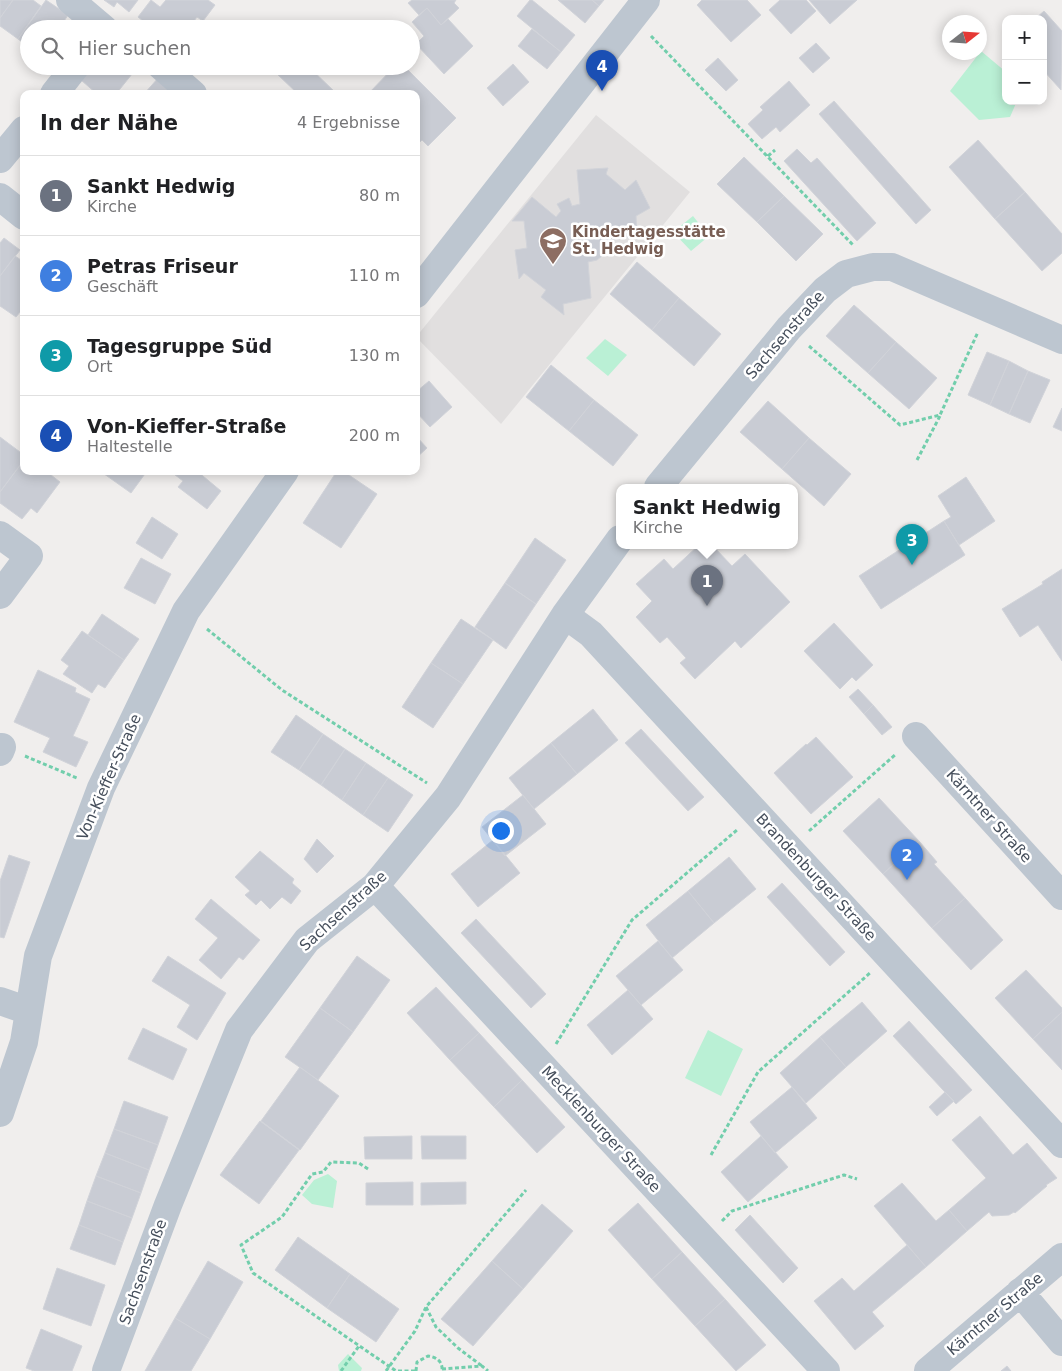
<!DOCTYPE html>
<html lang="de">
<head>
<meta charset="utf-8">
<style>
	:root { --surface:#fff; --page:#f2f2f2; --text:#202124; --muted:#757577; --line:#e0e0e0; --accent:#7c3aed }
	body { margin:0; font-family:"DejaVu Sans",sans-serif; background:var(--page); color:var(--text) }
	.controls { position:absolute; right:15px; top:15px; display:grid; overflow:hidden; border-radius:10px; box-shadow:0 2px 12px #0003 }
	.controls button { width:45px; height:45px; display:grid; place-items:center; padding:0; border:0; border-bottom:1px solid var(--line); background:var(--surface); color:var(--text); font:25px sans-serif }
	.compass { position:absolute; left:942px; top:15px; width:45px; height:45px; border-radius:50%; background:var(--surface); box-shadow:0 2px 12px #0003; rotate:73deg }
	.you { position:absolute; left:500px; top:830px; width:18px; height:18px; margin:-12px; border:4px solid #fff; border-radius:50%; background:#1a73e8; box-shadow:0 0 0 8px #1a73e833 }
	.badge { display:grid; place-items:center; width:32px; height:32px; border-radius:50%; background:var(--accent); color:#fff; font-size:16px; font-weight:700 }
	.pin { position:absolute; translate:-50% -41px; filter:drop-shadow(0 1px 2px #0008) }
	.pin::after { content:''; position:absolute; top:26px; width:18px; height:15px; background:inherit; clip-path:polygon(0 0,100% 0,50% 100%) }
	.popup { position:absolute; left:616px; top:484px; width:182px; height:65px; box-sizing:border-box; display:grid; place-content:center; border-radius:10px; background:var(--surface); filter:drop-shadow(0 1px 4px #0005); font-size:16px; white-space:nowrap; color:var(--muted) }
	.popup b { font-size:19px; color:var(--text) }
	.popup::after { content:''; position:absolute; left:50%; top:100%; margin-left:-10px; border:10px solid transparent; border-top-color:var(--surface) }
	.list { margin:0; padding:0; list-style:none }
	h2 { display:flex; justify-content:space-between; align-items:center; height:65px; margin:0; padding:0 20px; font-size:21px }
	h2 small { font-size:16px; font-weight:400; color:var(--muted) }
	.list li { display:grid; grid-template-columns:32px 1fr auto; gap:15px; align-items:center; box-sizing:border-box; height:80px; padding:0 20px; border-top:1px solid var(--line) }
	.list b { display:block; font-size:19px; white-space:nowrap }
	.list p { margin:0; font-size:16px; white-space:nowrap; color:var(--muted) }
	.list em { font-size:16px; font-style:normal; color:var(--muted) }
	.icon { flex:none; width:28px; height:28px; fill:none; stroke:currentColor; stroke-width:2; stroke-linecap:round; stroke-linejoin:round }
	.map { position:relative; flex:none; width:1062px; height:1371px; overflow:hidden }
	.search { position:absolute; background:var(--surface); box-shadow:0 2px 12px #0003; left:20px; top:20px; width:400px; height:55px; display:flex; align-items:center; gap:12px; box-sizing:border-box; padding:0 18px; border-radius:28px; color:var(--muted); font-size:19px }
	.panel { position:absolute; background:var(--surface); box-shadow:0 2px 12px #0003; left:20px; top:90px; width:400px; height:385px; border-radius:10px }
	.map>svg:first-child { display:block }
</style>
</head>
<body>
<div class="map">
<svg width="1062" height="1371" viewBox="0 0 1062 1371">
	<rect width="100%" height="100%" fill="#f0eeed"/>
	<path fill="#e1dfdf" d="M596 115 690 192 501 424 416 337Z"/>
	<path fill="#baf0d5" d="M981 51 1006 72V101H1017L1010 117 979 120 950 91Z
		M693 216 709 236 691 251 673 232Z
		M605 339 627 355 608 376 586 358Z
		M708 1030 743 1049 721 1096 685 1078Z
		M328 1174 337 1181 333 1208 312 1204 302 1195 314 1180Z
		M348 1354 362 1368 361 1371H339L338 1365Z"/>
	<path fill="#c9ccd4" stroke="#d1d3d9" d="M0 0H13L0 18Z
		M13 0H33L41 6 18 39 0 26V18Z
		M46 0 68 15 59 29H29V47L18 39Z
		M104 0H138L129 12 117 2 114 7Z
		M151 0 160 7 166 0H208L215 5 203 21 197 17 188 29H153L138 17Z
		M412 0H456L454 3 459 8 441 25 427 8 419 15 408 3Z
		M530 0H532L575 35 561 52 517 16Z
		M558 0H592L599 6 585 23Z
		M592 0H604L599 6Z
		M702 0H747L761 15 731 42 697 5Z
		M780 0H806L816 11 791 34 769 10Z
		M809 0H857L830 24Z
		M427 8 441 25 448 19 473 46 444 74 416 44 424 36 412 22Z
		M1044 11 1062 31 1061 90 1043 70V19H1035Z
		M532 29 561 52 547 69 518 46Z
		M816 43 830 58 813 73 799 58Z
		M718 58 738 80 726 91 705 70Z
		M513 64 529 82 503 106 487 88Z
		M92 66H133L136 69 116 94H97L81 80Z
		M282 66H308L337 94H298L276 73Z
		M395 66H404L456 118 428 146 422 140 416 146V94H368Z
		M159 77 174 90 171 94H144Z
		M789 81 810 105 780 132 776 127 762 139 748 124 763 110 760 107Z
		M834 101 931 210 916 224 819 114Z
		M978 140 1025 192 995 219 949 167Z
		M797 149 811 163 817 158 876 223 857 241 784 161Z
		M744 157 784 196 757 222 717 184Z
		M608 168 606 174 625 190 636 180 650 208 636 216 637 236 607 240 606 249 602 256 597 260 588 262 591 298 563 304 564 315 541 297 546 290 524 273 519 279 515 250 527 248 524 221H512L532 197 556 217 561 211 557 204 569 198 572 206 580 204 577 170Z
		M1025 192 1062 234V253L1042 271 995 219Z
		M784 196 823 234 796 261 757 222Z
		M4 238 20 250 0 276V243Z
		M15 256 24 262V307L16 317 0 306V276Z
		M637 262 679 298 652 330 610 294Z
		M679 298 721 334 694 366 652 330Z
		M854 305 896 342 868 373 826 336Z
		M896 342 937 378 909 409 868 373Z
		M987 352 1009 361 990 405 968 395Z
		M1009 361 1028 371 1009 414 990 405Z
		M551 365 594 400 569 431 526 397Z
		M1028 371 1050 380 1030 423 1009 414Z
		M429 381 452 407 430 427 416 412V392Z
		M594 400 638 435 613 466 569 431Z
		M768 401 809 438 782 469 740 432Z
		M1062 408V431L1053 427Z
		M416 436 427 448 416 458Z
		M0 437 24 455V460L0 492Z
		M809 438 851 474 824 506 782 469Z
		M24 460V471H46L60 482 37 513 31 508 22 519 0 503V492Z
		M100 471H147L131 493Z
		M170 471H197L221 491 207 509 178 487 183 481Z
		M337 471H343L377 494 341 548 303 523Z
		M966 477 995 521 959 545 944 521 951 517 938 496Z
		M152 517 178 534 162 559 136 543Z
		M944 521 965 555 881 609 859 576Z
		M535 538 566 560 536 604 505 583Z
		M699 545H712L732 566 745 554 790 602 741 648 735 641 695 679 680 663 686 658 667 637 660 643 636 617 652 601 636 584 664 559 673 569Z
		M141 558 171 574 155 604 124 588Z
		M1062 569V661L1038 625 1020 637 1002 609 1043 584 1042 582Z
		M505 583 536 604 506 649 475 627Z
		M102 614 139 639 124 660 88 635Z
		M461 619 493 640 463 684 431 663Z
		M834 623 873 665 856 681 852 677 840 689 804 651Z
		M82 631 124 660 105 688 98 684 92 693 63 674 69 666 61 660Z
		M431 663 463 684 433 728 402 707Z
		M38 670 76 688 75 692 90 699 73 736 88 742 76 767 43 752 50 738 14 722Z
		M858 689 873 705 864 714 849 697Z
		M873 705 892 727 882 735 864 714Z
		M593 709 618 740 577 774 551 743Z
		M296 715 323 734 299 770 271 752Z
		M641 729 704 797 688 811 625 743Z
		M323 734 345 749 321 785 299 770Z
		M816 737 853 777 811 814 774 773 806 744 807 745Z
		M551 743 577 774 534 809 509 778Z
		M345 749 366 763 342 800 321 785Z
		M366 763 388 778 363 815 342 800Z
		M388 778 413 795 388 832 363 815Z
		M523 795 546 824 505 856 482 827Z
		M879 798 919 841 883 874 843 831Z
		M317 839 334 856 317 873 304 859Z
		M493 840 520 873 478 907 451 874Z
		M919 841 937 862 934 864 965 898 932 928 883 874Z
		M260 851 294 879 292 883 301 891 291 904 282 897 270 909 261 900 256 905 245 895 250 891 235 877Z
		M9 855 30 862 4 938 0 937V881Z
		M729 857 756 889 714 923 688 891Z
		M782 883 845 952 830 966 767 897Z
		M688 891 714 923 672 958 646 925Z
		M965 898 1003 940 971 970 932 928Z
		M211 899 260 940 243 960 239 957 221 979 199 960 218 938 195 919Z
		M476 919 546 994 531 1008 461 933Z
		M658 941 683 970 641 1005 616 976Z
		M168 956 226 993 197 1040 177 1027 190 1005 152 981Z
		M357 956 390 980 353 1032 320 1008Z
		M1026 970 1062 1008V1012L1033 1039 995 998Z
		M436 987 479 1033 450 1060 407 1013Z
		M628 990 653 1019 612 1055 587 1025Z
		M862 1002 887 1031 846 1067 820 1037Z
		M320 1008 353 1032 318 1080 285 1057Z
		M1062 1012V1070L1033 1039Z
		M909 1021 972 1090 956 1104 893 1036Z
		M143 1028 187 1049 173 1080 128 1059Z
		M479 1033 522 1080 494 1107 450 1060Z
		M820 1037 846 1067 806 1103 780 1073Z
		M300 1067 339 1096 300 1150 261 1121Z
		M522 1080 565 1127 537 1153 494 1107Z
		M792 1087 817 1118 775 1153 750 1122Z
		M945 1092 954 1101 937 1116 929 1107Z
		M124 1101 168 1117 158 1145 114 1129Z
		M980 1116 1013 1155 1027 1143 1057 1178 1046 1185 1047 1186 1015 1213 1014 1212 1009 1215 992 1216 989 1212 967 1231 949 1210 986 1178 952 1140Z
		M260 1121 299 1150 259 1204 220 1175Z
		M114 1129 158 1145 149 1170 105 1153Z
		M412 1136V1159H365L364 1137Z
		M421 1136H466V1159H422Z
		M761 1136 788 1167 748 1202 721 1172Z
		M105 1153 149 1170 141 1193 96 1176Z
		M96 1176 141 1193 132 1218 87 1201Z
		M413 1182V1205H366V1183Z
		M466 1182V1204L421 1205V1183Z
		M902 1183 936 1221 949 1210 967 1231 926 1267 874 1206Z
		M87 1201 132 1218 123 1242 79 1225Z
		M638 1203 682 1252 652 1279 608 1230Z
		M542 1204 573 1231 523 1289 492 1261Z
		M750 1215 798 1268 783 1283 735 1230Z
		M79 1225 123 1242 115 1265 70 1249Z
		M298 1237 350 1274 327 1308 275 1270Z
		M907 1245 926 1267 872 1312 884 1326 855 1350 814 1301 842 1278 854 1291Z
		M682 1252 725 1299 695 1326 652 1279Z
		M208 1261 243 1282 210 1339 175 1318Z
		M492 1261 523 1289 473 1346 441 1319Z
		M57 1268 105 1285 91 1326 43 1309Z
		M350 1274 399 1309 376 1342 327 1308Z
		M725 1299 766 1345 736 1371 695 1326Z
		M175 1318 210 1339 191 1371H145Z
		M41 1329 82 1346 72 1371H34L26 1368Z
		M1007 1366 1011 1371H1001Z"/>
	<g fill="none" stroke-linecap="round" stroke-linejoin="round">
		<path stroke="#72ceac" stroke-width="3" stroke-dasharray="4 2.5" stroke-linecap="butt" d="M651 36 853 245
			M768 156 775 150
			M809 346 900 425 940 415 978 332
			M917 460 940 416
			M207 629 282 690 427 783
			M25 756 77 778
			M809 831 896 754
			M556 1044 632 920 737 830
			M711 1155 758 1072 870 973
			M368 1169 359 1163 331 1162 323 1172 312 1174 282 1217 241 1245 253 1273 396 1371
			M722 1221 732 1211 844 1175 857 1179
			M426 1307 436 1327 458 1348 482 1366
			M442 1369 482 1366 488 1371
			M341 1371 359 1346
			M386 1371 415 1331 426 1307 526 1190
			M398 1371H416
			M416 1371 417 1362 428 1356C437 1357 443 1362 442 1371"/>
		<path stroke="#bdc6d0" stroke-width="28" d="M70 0 104 29
			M161 66 193 94
			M54 94 76 66
			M0 159 24 130
			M0 197 24 216
			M416 294 646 0
			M658 487 789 328 825 290 846 274 873 267H892L1062 340
			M0 535 29 556 0 595
			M565 615 591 634 1062 1144
			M916 736 1062 896
			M0 752 2 747
			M375 886 826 1371
			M0 1001 29 1011
			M0 1113 24 1042 38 956 101 788 186 611 285 471
			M1020 1292 1062 1342
			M106 1371 168 1205 239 1030 307 940 375 886 448 797 565 615 620 539
			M928 1371 1062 1257"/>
	</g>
	<defs>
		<g id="school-pin" transform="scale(1.4375)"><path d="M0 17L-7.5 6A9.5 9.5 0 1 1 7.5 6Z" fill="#8d6e63" stroke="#fff"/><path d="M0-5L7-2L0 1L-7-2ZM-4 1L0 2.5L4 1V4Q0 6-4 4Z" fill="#fff"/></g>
	</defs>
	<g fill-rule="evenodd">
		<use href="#school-pin" x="553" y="241"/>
	</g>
	<g text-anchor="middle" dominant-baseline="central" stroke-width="5" stroke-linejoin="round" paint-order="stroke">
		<g font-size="15" font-weight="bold" fill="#785e54" stroke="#fff" text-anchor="start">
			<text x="572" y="232">Kindertagesstätte<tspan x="572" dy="17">St. Hedwig</tspan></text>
		</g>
		<g font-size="15" fill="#454e5b" stroke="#fff">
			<text transform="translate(785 335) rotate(-49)">Sachsenstraße</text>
			<text transform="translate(109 777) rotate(-66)">Von-Kieffer-Straße</text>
			<text transform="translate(989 816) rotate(48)">Kärntner Straße</text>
			<text transform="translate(816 877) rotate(47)">Brandenburger Straße</text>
			<text transform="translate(343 911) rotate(-42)">Sachsenstraße</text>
			<text transform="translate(601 1129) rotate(47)">Mecklenburger Straße</text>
			<text transform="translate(143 1272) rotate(-70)">Sachsenstraße</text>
			<text transform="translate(995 1314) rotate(-40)">Kärntner Straße</text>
		</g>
	</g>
</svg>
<div class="controls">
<button>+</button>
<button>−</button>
</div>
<svg class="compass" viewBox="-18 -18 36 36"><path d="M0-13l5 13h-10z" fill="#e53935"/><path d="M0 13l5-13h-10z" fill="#757577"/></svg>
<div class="you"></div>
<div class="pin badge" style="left:707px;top:606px;background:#6b7280">1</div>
<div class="popup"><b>Sankt Hedwig</b>Kirche</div>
<div class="pin badge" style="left:907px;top:880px;background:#3f7fe0">2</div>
<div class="pin badge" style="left:912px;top:565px;background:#0f9aa8">3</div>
<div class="pin badge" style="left:602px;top:91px;background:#1a4fb4">4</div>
<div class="search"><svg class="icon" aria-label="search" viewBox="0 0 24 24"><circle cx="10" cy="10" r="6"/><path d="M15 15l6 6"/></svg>Hier suchen</div>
<section class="panel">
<h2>In der Nähe<small>4 Ergebnisse</small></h2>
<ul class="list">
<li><span class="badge" style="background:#6b7280">1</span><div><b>Sankt Hedwig</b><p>Kirche</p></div><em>80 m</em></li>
<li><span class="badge" style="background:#3f7fe0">2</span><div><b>Petras Friseur</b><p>Geschäft</p></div><em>110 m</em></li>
<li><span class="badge" style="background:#0f9aa8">3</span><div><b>Tagesgruppe Süd</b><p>Ort</p></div><em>130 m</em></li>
<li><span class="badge" style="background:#1a4fb4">4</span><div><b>Von-Kieffer-Straße</b><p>Haltestelle</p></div><em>200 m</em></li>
</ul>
</section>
</div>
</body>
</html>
